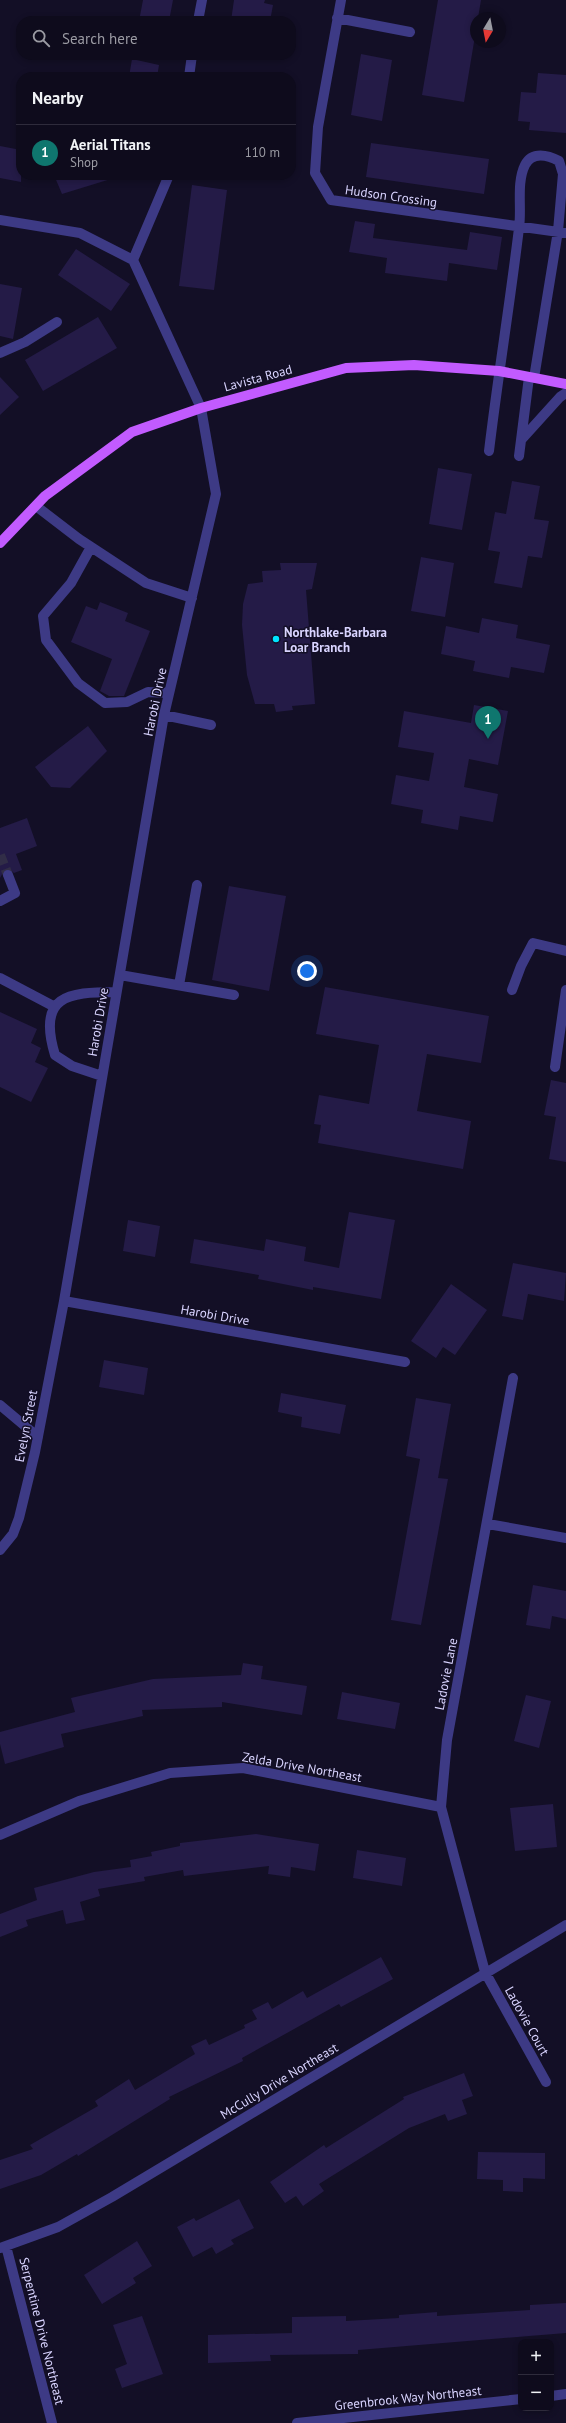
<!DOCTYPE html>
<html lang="en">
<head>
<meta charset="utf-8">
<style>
	:root { --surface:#0e0b1c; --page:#171425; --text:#f1f3f6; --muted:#9b9ba3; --line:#2e2b3b; --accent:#0f766e }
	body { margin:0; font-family:"PT Sans",sans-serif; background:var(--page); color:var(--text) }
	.controls { position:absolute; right:12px; bottom:12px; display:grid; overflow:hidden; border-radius:8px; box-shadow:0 2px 6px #0003 }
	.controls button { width:36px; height:36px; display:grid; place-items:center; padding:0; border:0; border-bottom:1px solid var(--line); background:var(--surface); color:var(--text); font:20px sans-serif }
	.compass { position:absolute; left:470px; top:12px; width:36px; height:36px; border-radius:50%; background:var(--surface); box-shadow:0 2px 6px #0003; rotate:190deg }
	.you { position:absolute; left:307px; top:971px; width:14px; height:14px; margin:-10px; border:3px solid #fff; border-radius:50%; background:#1a73e8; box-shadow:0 0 0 6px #1a73e833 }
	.badge { display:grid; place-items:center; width:26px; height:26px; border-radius:50%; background:var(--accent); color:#fff; font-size:13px; font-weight:700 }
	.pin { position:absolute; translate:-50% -33px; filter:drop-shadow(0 1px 2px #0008) }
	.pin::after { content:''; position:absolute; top:21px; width:14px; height:12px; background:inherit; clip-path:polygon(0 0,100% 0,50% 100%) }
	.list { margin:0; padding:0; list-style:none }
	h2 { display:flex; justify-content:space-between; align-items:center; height:52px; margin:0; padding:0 16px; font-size:17px }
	h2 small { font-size:13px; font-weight:400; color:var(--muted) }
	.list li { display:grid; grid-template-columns:26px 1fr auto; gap:12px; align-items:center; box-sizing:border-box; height:56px; padding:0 16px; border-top:1px solid var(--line) }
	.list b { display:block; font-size:15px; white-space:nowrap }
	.list p { margin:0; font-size:13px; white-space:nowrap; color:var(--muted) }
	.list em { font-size:13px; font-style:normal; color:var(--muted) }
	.icon { flex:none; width:22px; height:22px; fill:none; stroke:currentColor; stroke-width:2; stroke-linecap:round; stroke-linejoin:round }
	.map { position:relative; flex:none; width:566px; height:2423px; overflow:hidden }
	.search { position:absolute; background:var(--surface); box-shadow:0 2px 6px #0003; left:16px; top:16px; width:280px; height:44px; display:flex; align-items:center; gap:10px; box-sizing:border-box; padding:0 14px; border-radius:16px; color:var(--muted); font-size:15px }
	.panel { position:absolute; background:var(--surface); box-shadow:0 2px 6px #0003; left:16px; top:72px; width:280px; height:108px; border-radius:16px }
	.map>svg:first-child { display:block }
</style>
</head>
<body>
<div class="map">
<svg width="566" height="2423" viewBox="0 0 566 2423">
	<rect width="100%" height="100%" fill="#130f26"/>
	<path fill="#241b47" d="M143 0H173L169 21H139Z
		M234 0H265L264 3 273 5 270 21H231Z
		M438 0H481L464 102 422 95Z
		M361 54 392 60 382 121 351 115Z
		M132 59 159 65 157 77H129Z
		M538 73 566 75V133L529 130 530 122 518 121 521 92 536 93Z
		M371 143 489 159 484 194 366 177Z
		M0 146 21 150V182L0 178Z
		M54 175H113L114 178 62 194Z
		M192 185 227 190 214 290 179 286Z
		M355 221 375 224 373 238 467 250 470 232 502 237 497 270 449 263 447 281 385 273 387 258 349 252Z
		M76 249 130 284 111 311 58 275Z
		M0 284 22 288 13 339 0 336Z
		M98 317 117 348 43 391 25 360Z
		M0 377 19 397 0 415Z
		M438 468 472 474 462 530 429 524Z
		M512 481 540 486 534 519 549 521 542 558 528 556 522 588 494 583 500 552 488 550 495 512 506 514Z
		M421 557 454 563 445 617 411 611Z
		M280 563H317L312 589 306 590 315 704 292 706 293 710 276 712 274 704H255L247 675 242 625 243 604 248 584 263 582 262 571 281 570Z
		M100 602 128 613 125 621 150 631 124 696H109L100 691 112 659 71 642 86 606 97 610Z
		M482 618 518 625 516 638 550 645 544 673 511 667 509 678 473 671 475 661 441 654 446 626 479 633Z
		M474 705 508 711 498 765 469 759 464 787 498 794 493 822 460 816 458 830 421 823 423 810 391 804 396 775 429 781 434 753 398 747 404 711 471 723Z
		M88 726 107 751 70 788 51 787 35 767Z
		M27 818 37 846 16 854 22 870 14 873 9 869H5L0 878V828Z
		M229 886 286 896 269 991 212 980Z
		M325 987 489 1016 481 1063 427 1054 417 1111 471 1121 463 1169 318 1143 321 1125 314 1124 319 1095 369 1104 379 1045 316 1034Z
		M0 1012 37 1029 31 1043 41 1048 35 1062 48 1068 31 1102 0 1087Z
		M551 1080 566 1083V1162L549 1159 556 1117 544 1115Z
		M349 1212 395 1220 381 1299 313 1287V1290L258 1279 259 1275 190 1263 194 1239 264 1251 266 1239 306 1247 304 1261 339 1268Z
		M128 1220 160 1226 155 1257 123 1251Z
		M513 1263 566 1273 564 1301 528 1294 523 1320 502 1316Z
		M451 1284 487 1310 455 1355 443 1347 436 1358 411 1341Z
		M104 1360 148 1368 144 1395 99 1387Z
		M281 1393 346 1405 340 1434 301 1427 302 1417 278 1412Z
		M416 1398 451 1404 438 1478 448 1479 421 1625 391 1620 420 1459 406 1456Z
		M533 1585 566 1591V1619L552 1616 550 1629 526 1625Z
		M243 1663 263 1666 261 1679 307 1686 302 1715 222 1702V1707L142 1710 143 1716 61 1734 64 1747 5 1764 0 1744V1732L75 1712 71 1698 153 1679 241 1675Z
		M342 1692 400 1703 395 1729 337 1719Z
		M526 1695 551 1701 539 1748 514 1741Z
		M553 1804 557 1847 515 1851 510 1808Z
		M256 1834 319 1844 315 1871 291 1867 290 1877 268 1874 269 1866 184 1876 183 1870 144 1877 145 1881 98 1889 100 1896 80 1902 85 1920 66 1924 63 1910 26 1920 28 1926 0 1937V1914L37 1900 34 1888 94 1872 131 1867 130 1860 152 1856 151 1852 180 1846V1843Z
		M357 1850 406 1858 402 1886 353 1878Z
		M381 1957 393 1979 341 2007 339 2004 242 2058 243 2061 169 2097 170 2099 78 2156 77 2154 41 2175 0 2189V2160L33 2149 30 2145 98 2106 95 2101 129 2079 135 2090 195 2054 191 2046 206 2039 209 2045 245 2028 244 2025 257 2019 252 2010 268 2002 272 2009 303 1991 307 1998Z
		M464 2073 473 2096 462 2100 467 2114 448 2121 445 2114 409 2128 319 2184 324 2191 303 2206 296 2196 285 2203 270 2182 324 2145 326 2148 404 2099 403 2097Z
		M478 2152 545 2153V2179L523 2178V2192L503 2191V2180L477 2179Z
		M239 2199 254 2228 231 2240 234 2244 216 2254 212 2247 193 2257 177 2227 194 2218 196 2221Z
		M137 2241 152 2266 133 2278 136 2283 102 2304 84 2275Z
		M566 2303V2333L358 2350V2354L270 2355 271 2361 208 2363V2335L292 2333V2317L346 2316V2321L399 2318V2315L437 2312V2316L530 2310V2305Z
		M142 2316 163 2374 122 2388 115 2369 127 2364 113 2325Z"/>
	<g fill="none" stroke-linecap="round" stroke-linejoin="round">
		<path stroke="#312d47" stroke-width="10" stroke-dasharray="10 5" stroke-linecap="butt" d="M0 855 8 875"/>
		<path stroke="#3d3a85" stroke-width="10" d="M341 0 318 127 315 173 331 200 566 233
			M337 18 410 32
			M198 21 202 0
			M189 77 192 55
			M0 220 80 233 133 260 201 408 216 494 164 715 64 1301 35 1452 19 1518 13 1534 0 1550
			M133 260 169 175
			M0 353 25 342 57 322
			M522 439 560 397 566 393
			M489 451C498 376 510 303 519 228 522 209 516 183 525 165 532 151 548 155 559 161L563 174 558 231 534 378
			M519 456 529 377
			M36 506 79 539 146 583 192 598
			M91 547 71 583 43 616 46 640 78 683 105 703 127 702 148 692 169 693
			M164 715 211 725
			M0 901 15 893 8 875
			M120 975 234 995
			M0 978 55 1007
			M179 985 197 885
			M512 990 521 966 533 943 566 951
			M555 1067 566 990
			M102 1076 72 1066 55 1055C37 996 67 992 116 992
			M64 1301 405 1362
			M513 1378 447 1740 441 1807 485 1972 546 2082
			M0 1405 38 1437
			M488 1524 566 1538
			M0 1835 79 1801 170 1773 243 1768 441 1807
			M6 2246 52 2423
			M0 2248 58 2227 112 2197 566 1925
			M551 2396 566 2394
			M297 2423 521 2399"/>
		<path stroke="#c25bff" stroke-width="10" d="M0 543 45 496 132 432 201 408 346 368 414 365 499 371 566 384"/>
	</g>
	<circle fill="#00e5ff" stroke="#130f26" stroke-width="1.5" cx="276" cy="639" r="4"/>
	<g text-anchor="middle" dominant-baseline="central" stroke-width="3" stroke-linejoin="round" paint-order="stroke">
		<g font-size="13" fill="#d9d4ff" stroke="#130f26">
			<text transform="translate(391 196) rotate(8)">Hudson Crossing</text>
			<text transform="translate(258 378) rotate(-15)">Lavista Road</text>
			<text transform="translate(155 702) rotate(-78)">Harobi Drive</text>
			<text transform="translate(98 1022) rotate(-80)">Harobi Drive</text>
			<text transform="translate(215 1315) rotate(10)">Harobi Drive</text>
			<text transform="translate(26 1426) rotate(-79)">Evelyn Street</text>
			<text transform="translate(446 1674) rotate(-79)">Ladovie Lane</text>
			<text transform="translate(302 1767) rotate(10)">Zelda Drive Northeast</text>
			<text transform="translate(527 2021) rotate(61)">Ladovie Court</text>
			<text transform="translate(279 2081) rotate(-31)">McCully Drive Northeast</text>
			<text transform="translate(42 2331) rotate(76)">Serpentine Drive Northeast</text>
			<text transform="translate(408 2398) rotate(-6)">Greenbrook Way Northeast</text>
		</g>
		<g font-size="13" font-weight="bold" fill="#d9d4ff" stroke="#130f26" text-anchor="start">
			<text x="284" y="632">Northlake-Barbara<tspan x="284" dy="15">Loar Branch</tspan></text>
		</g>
	</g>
</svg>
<div class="controls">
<button>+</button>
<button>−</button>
</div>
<svg class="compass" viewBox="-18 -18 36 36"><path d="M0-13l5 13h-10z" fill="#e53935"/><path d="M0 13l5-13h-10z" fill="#9b9ba3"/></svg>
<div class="you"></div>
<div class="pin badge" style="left:488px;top:739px">1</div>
<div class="search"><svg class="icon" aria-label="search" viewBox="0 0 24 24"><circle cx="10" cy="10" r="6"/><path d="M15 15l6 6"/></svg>Search here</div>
<section class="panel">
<h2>Nearby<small></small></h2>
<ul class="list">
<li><span class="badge">1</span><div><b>Aerial Titans</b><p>Shop</p></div><em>110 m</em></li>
</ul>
</section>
</div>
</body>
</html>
